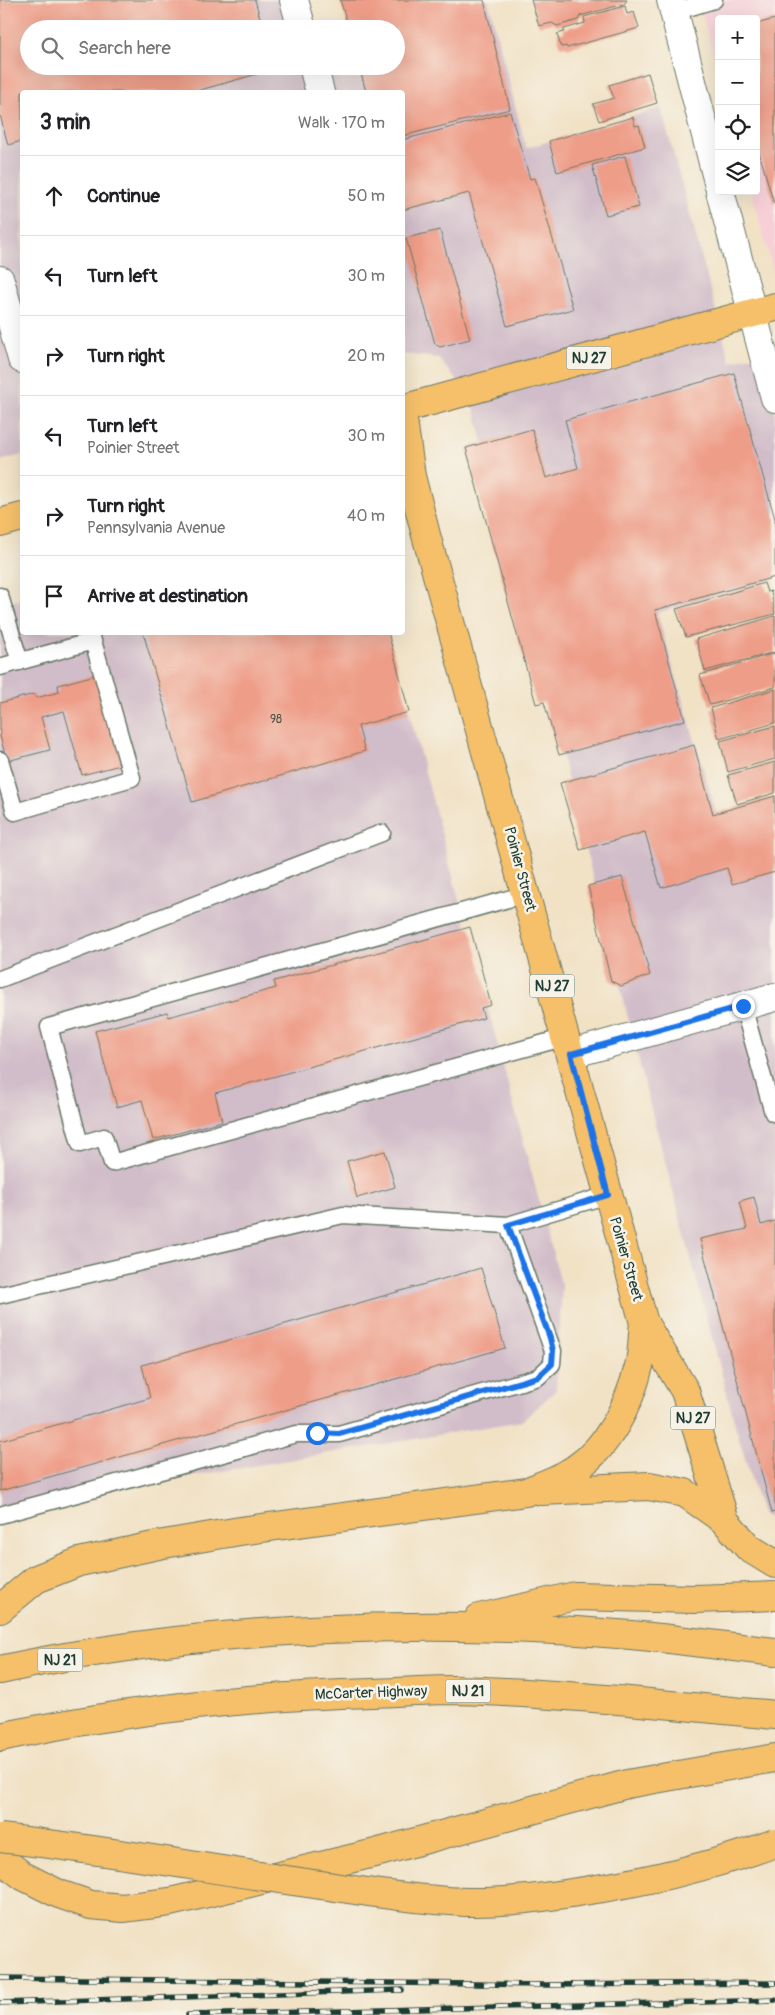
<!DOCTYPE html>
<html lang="en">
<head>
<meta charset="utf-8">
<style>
	:root { --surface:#fff; --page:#f6f6f6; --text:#202124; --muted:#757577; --line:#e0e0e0 }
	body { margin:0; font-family:Pangolin,sans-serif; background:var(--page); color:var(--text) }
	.controls { position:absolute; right:15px; top:15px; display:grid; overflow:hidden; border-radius:5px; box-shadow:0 5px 20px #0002 }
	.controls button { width:45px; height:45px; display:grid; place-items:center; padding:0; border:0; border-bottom:1px solid var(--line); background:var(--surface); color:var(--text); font:25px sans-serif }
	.stop { position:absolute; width:15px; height:15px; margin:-11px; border:4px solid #1a73e8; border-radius:50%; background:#fff }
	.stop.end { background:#1a73e8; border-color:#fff; box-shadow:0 1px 5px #0008 }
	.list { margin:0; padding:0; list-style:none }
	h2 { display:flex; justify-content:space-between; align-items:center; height:65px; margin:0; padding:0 20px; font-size:21px }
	h2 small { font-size:16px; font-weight:400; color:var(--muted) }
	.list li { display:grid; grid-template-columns:32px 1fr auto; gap:15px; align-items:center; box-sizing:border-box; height:80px; padding:0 20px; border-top:1px solid var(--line) }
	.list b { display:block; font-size:19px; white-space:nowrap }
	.list p { margin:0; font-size:16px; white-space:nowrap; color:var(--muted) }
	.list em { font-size:16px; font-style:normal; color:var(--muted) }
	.icon { flex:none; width:28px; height:28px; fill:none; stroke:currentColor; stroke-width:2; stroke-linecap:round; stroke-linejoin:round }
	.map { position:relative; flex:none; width:775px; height:2015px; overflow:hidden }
	.search { position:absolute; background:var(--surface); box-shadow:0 5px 20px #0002; left:20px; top:20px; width:385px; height:55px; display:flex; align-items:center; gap:12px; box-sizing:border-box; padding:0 18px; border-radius:28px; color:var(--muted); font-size:19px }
	.panel { position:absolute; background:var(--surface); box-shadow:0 5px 20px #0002; left:20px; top:90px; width:385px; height:545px; border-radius:5px }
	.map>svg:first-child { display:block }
</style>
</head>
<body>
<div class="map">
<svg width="775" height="2015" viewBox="0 0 775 2015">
	<rect width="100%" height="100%" fill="#f7f3e8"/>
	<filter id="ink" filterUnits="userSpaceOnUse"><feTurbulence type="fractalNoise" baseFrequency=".02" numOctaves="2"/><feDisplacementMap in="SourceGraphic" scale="10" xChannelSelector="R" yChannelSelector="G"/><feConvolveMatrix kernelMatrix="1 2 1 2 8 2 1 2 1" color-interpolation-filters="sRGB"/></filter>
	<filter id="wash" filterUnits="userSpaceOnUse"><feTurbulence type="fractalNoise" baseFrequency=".0096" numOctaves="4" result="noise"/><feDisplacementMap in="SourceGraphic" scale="20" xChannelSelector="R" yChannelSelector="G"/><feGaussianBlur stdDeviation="1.12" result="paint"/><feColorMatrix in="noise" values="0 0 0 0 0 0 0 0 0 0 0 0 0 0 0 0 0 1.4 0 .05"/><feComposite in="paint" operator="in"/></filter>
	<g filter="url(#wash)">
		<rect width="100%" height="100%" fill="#f1e2c6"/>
		<path fill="#f6cfd7" d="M698 0H775V269L773 270 751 191H756V19H719V74Z"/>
		<path fill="#d1bdc9" d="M0 0H291L300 29H29V66H396L469 0H488L526 148 661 108 730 362 775 349V578L657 613 717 815 775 797V1523L762 1514 739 1439 649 1101 472 399 438 358 403 354 402 92H22V455L0 461Z
			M22 599V632L388 633 562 1287 556 1390 522 1421 43 1501 0 1521V605Z"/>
		<g id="blocks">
			<path fill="#ee9d88" d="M0 0H255L263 29H29V66H274L275 69 193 92H22V141L8 145 0 115Z
				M340 0H484L510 109 402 136V92H366L359 66H396V29H349Z
				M531 0H627L624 4 580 16 578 20 557 26 552 23 539 26Z
				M625 6 627 14 634 12 639 28 567 48 566 46 561 47 557 34 564 32V29L585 23 584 17Z
				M775 19V204H774L756 142V24Z
				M648 73 657 103 599 121 593 104 614 98 609 85Z
				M510 112 530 179 535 178 573 309 507 326 469 193 402 210V140Z
				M633 117 635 126 639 125 645 147 557 172 549 141Z
				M625 156 639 207 606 215 592 165Z
				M440 230 470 339 440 347 435 344 406 238Z
				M734 373 775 519V577L655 610 685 720 559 755 544 702 536 704 466 448 532 429 546 478 578 468 565 420Z
				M764 583 767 592 771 591 775 614 686 637 676 609Z
				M775 616V652L705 671 696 639Z
				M143 632H388L409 712 358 726 365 751 192 802Z
				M775 653V687L710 705 700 675Z
				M99 674 124 764 82 775 64 711 41 717 50 750 7 761 0 736V703L34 694 36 698 59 692 58 685Z
				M775 689V723L719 739 711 708Z
				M775 726V759L728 772 720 741Z
				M694 745 713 814 775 796V872L732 884 727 868 661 888 645 832 580 850 560 783Z
				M775 762V793L737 804 728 775Z
				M622 877 650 975 621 986 611 981 588 886Z
				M470 927 491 1005 481 1008 484 1018 215 1093 222 1121 153 1140 142 1100 117 1107 95 1031 167 1012 168 1017 276 988 274 981Z
				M385 1151 395 1187 357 1198 347 1161Z
				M754 1197 761 1225 775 1221V1512L772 1513 700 1239 747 1229 740 1201Z
				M481 1268 505 1348 0 1491V1441L150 1398 142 1365Z"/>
		</g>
	</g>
	<g filter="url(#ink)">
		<use href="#blocks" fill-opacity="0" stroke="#687767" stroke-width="1"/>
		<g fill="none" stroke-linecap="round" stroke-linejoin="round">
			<g stroke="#687767" stroke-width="19">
				<path id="service" d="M674 12 714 0
					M0 596 20 662
					M0 667 93 641 132 778 15 812 0 760
					M526 894 49 1027 80 1144 104 1137 112 1163 566 1037
					M0 979 382 833
					M743 1006 773 1113 775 1112
					M0 1295 343 1215 508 1225 608 1195
					M0 1515 296 1434H339L538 1377 552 1364 553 1351 508 1225"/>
			</g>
			<g stroke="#687767" stroke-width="30">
				<path id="minor" d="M294 0 302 29
					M671 0 719 186
					M313 66 320 92
					M720 191 775 398
					M0 280 22 359
					M571 1054 775 997"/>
			</g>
			<g stroke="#687767" stroke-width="30">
				<path id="primary" d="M402 409 775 307
					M402 413 411 476 426 535 644 1323 685 1391 725 1521 749 1548 775 1564
					M0 523 22 517"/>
			</g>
			<g stroke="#687767" stroke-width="30">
				<path id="motorway" d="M541 1491 649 1486 685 1493 725 1521
					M0 1609 36 1579 79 1562 158 1545 240 1531 526 1492C542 1485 561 1479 575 1469 609 1446 629 1405 639 1366 643 1352 642 1337 644 1323
					M479 1618 575 1596 695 1599 775 1596
					M0 1670C200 1626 427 1618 631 1635 679 1639 727 1647 775 1652
					M0 1737C123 1711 247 1696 373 1693 400 1692 428 1690 455 1690 562 1693 669 1705 775 1715
					M0 1858 23 1876 59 1894 91 1905 123 1908 170 1902 379 1852 627 1784 775 1758"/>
			</g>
			<use href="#service" stroke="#fff" stroke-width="16"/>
			<use href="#minor" stroke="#fff" stroke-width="28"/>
			<use href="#primary" stroke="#f6c06b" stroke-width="28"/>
			<use href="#motorway" stroke="#f6c06b" stroke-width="28"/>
			<g stroke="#1f3d34" stroke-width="5.5">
				<path id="rail" d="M0 1978 547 1985 775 1983
					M0 2003 402 1990
					M188 2015 775 2000"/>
			</g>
			<use href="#rail" stroke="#f7f3e8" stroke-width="4" stroke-dasharray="11" stroke-linecap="butt"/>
			<g stroke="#687767" stroke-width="30" stroke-linecap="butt">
				<path id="motorway-bridge" d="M0 1838C110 1850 219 1871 328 1886 374 1893 420 1900 466 1902 505 1903 546 1897 584 1891 649 1881 713 1866 775 1843"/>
			</g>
			<use href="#motorway-bridge" stroke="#f6c06b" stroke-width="28"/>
		</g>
	</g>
	<g fill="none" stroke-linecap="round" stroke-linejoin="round" filter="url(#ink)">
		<path stroke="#1a73e8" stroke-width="6" d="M317 1433 339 1434 538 1377 552 1364 553 1351 550 1338 508 1225 608 1195 571 1054 743 1006"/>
	</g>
	<g text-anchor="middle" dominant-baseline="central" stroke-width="5" stroke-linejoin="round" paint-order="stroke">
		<g font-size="12" fill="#535549">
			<text x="276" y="719">98</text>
		</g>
		<g fill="#f7f3e8" stroke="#60746a" stroke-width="1">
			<rect x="566.5" y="346.5" width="45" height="23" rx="4"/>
			<rect x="529.5" y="974.5" width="45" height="23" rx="4"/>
			<rect x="670.5" y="1406.5" width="45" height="23" rx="4"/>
			<rect x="37.5" y="1648.5" width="45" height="23" rx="4"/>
			<rect x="445.5" y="1679.5" width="45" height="23" rx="4"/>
		</g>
		<g font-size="14" font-weight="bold" fill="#1f3d34">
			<text x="589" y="358">NJ 27</text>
			<text x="552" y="986">NJ 27</text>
			<text x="693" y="1418">NJ 27</text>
			<text x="60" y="1660">NJ 21</text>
			<text x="468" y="1691">NJ 21</text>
		</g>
		<g font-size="15" fill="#1f3d34" stroke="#f7f3e8">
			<text transform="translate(520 869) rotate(75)">Poinier Street</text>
			<text transform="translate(626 1259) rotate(74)">Poinier Street</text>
			<text transform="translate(371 1693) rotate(-2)">McCarter Highway</text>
		</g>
	</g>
</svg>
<div class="controls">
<button>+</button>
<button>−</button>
<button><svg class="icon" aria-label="locate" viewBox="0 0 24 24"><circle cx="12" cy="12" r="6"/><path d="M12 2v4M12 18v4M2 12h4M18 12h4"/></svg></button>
<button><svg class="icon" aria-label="layers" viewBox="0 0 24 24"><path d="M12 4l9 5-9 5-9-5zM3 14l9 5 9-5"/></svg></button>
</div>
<div class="stop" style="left:317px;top:1433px"></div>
<div class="stop end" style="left:743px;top:1006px"></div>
<div class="search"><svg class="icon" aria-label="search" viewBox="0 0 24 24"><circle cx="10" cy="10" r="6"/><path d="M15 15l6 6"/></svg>Search here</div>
<section class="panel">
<h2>3 min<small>Walk · 170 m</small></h2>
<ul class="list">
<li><svg class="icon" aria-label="ahead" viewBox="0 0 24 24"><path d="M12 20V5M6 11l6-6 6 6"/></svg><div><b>Continue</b></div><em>50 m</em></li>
<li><svg class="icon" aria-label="left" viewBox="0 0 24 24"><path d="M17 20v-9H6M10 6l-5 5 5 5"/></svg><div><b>Turn left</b></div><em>30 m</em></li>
<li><svg class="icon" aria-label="right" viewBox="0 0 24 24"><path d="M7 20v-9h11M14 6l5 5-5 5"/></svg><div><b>Turn right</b></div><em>20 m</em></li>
<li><svg class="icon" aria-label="left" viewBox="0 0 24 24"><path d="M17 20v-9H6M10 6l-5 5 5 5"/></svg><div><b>Turn left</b><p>Poinier Street</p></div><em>30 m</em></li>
<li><svg class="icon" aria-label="right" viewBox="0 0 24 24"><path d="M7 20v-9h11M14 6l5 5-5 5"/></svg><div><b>Turn right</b><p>Pennsylvania Avenue</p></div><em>40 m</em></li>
<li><svg class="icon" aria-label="arrive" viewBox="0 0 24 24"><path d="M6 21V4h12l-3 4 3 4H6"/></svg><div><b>Arrive at destination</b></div></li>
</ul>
</section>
</div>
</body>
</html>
